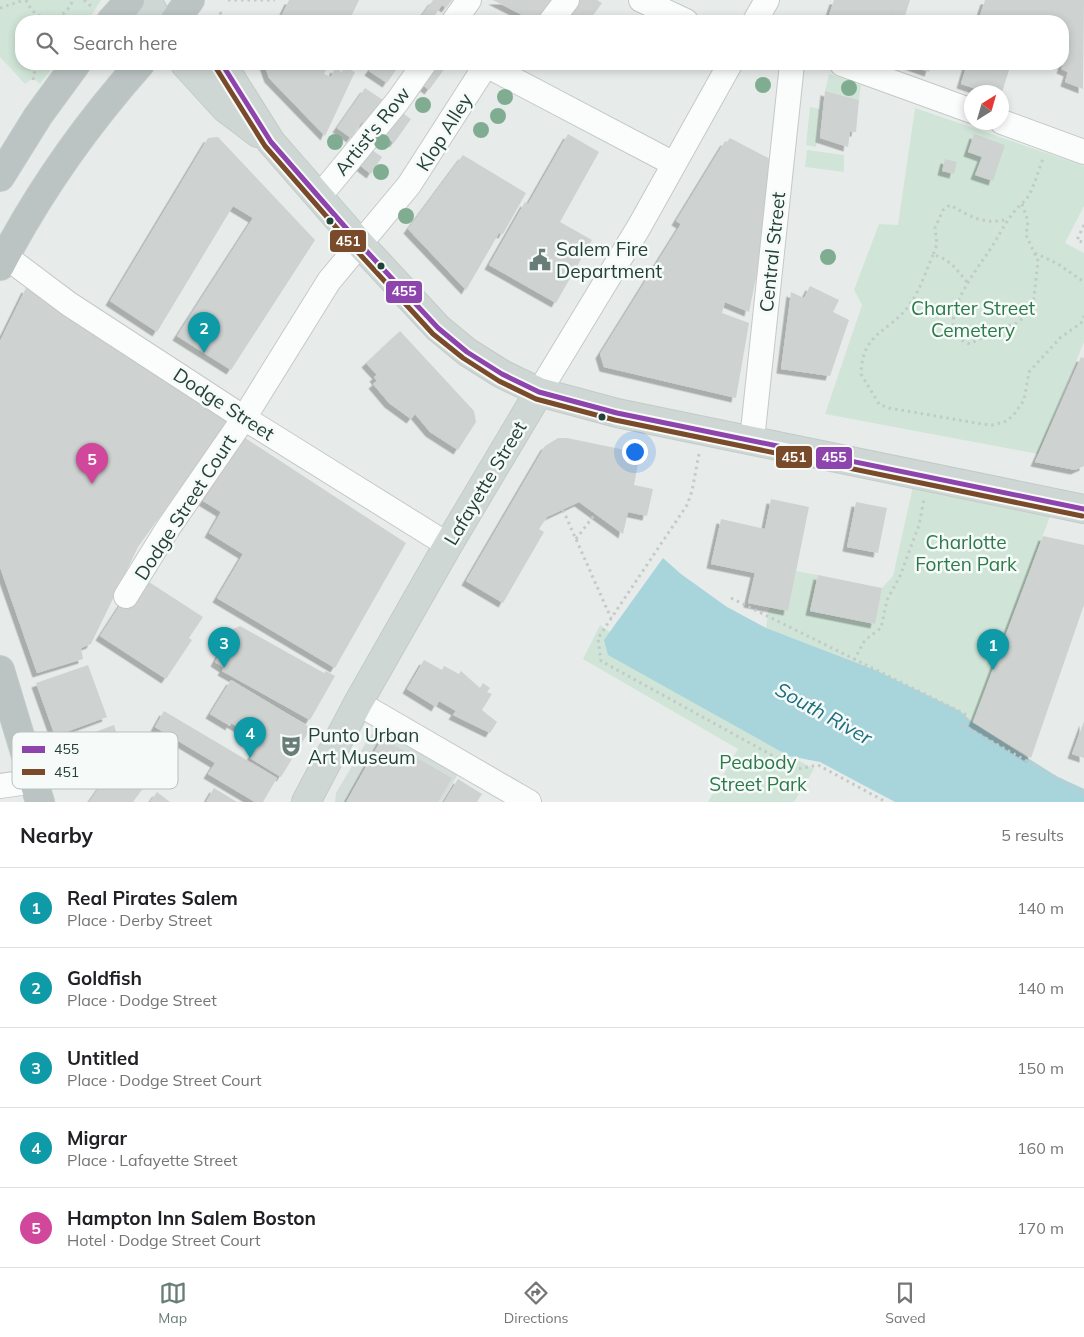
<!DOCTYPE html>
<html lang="en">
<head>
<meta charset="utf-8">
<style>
	:root { --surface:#fff; --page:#f6f6f6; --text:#202124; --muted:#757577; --line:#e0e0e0; --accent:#687d77 }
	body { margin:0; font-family:Mulish,sans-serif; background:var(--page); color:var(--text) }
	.compass { position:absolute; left:964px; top:85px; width:45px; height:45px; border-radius:50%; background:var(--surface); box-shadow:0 2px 8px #0003; rotate:37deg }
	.you { position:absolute; left:634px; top:451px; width:18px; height:18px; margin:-12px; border:4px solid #fff; border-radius:50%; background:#1a73e8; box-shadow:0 0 0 8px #1a73e833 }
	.badge { display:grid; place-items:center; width:32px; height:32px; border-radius:50%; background:var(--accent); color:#fff; font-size:16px; font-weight:700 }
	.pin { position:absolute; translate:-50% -41px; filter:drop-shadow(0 1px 2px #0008) }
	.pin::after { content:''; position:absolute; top:26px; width:18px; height:15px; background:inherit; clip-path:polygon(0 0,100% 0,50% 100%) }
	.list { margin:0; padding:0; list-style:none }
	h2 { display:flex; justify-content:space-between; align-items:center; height:65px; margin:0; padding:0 20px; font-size:21px }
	h2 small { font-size:16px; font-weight:400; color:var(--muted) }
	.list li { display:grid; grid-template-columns:32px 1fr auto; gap:15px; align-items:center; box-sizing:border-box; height:80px; padding:0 20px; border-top:1px solid var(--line) }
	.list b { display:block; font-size:19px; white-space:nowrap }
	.list p { margin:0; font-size:16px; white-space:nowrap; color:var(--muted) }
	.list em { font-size:16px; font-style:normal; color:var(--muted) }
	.icon { flex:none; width:28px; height:28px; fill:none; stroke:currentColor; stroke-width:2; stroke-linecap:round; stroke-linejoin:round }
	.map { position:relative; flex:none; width:1084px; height:802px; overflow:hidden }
	.search { position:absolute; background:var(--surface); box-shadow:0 2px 8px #0003; left:15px; right:15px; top:15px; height:55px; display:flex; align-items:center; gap:12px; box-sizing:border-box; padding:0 18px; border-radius:20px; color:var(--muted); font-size:19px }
	.sheet { height:465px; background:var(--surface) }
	nav { display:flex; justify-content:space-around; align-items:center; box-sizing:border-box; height:70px; border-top:1px solid var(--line); background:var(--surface); font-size:14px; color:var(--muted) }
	nav a { display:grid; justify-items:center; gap:2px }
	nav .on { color:var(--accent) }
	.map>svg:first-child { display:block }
</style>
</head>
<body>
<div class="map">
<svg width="1084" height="802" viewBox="0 0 1084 802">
	<defs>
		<filter id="shadow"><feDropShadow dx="-4.5" dy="4.5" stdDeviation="0" flood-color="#0004"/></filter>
	</defs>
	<rect width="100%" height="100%" fill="#e7ecea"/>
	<path fill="#d5ddda" d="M379 732H384L458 774 441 802H335L336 793 368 739 373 733Z"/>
	<path fill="#d0e5d7" d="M0 0H101L88 21H21V64H55L40 84 33 78 25 84 0 57Z
		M829 74 861 85 859 100 825 91Z
		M810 107 820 109 816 147 806 145Z
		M915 108 1084 166V206L1065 243 1084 253V342L1038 454 825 414 862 305 854 290 879 224 898 225Z
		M807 150 844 155V172L805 167Z
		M916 473 1055 503 973 723 1056 776 1084 789V802L875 715 727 607 766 628 769 607 788 611 796 571 818 575 810 611 874 624 882 588 893 576Z
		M618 620 641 673 814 769 794 802H708L738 749 583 659 600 625 610 632Z"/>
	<path fill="#a8d4db" d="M663 558 681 574 727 607 766 628 875 670 960 711 973 723 1056 776 1084 789V802H895L820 762 789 756 608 655 604 640Z"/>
	<path fill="#ced3d1" filter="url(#shadow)" d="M289 0H359L349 21H279Z
		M433 0H452L446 8 442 5 431 21H418Z
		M493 0H558L544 21H534Z
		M575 0H597L602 3 589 21H560Z
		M834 0H910L904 19 892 14 890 21H827Z
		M985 0H1084L1083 89 1065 82 1068 72 1061 69 1067 53 1063 51V21H978Z
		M264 64H329L324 74 331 77 335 68 342 72 344 67 355 72 325 136 269 78Z
		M374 64H400L387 83 369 71Z
		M434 64H448L429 90 420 83Z
		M906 64H932L929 72Z
		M967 64H1011L1002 92H985L961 84Z
		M365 88 383 100 366 125 362 122 351 138 337 128Z
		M825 91 859 100 856 132H850L848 147 820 138Z
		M401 112 411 119 394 143 384 135Z
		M568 134 599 152 560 222 592 240 556 303 489 265 525 202 528 204Z
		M974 134 1005 145 993 181 975 175 982 157 968 152Z
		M218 137 315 240 231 370 177 336 253 218 233 206 157 332 110 301 208 138Z
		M730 138 772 160 760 259 749 312 725 302 722 313 749 323 736 398 604 367 600 354 681 224 676 221 725 141 727 142Z
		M369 148 382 157 371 174 358 164Z
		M463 155 526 193 503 234 499 233 466 290 408 229Z
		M945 159 957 162 954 174 942 171Z
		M810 286 839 300 833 312 849 320 830 376 781 369 791 292 804 298Z
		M26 288 229 420 138 547 91 644 81 648 83 659 37 673 0 567V341Z
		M400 331 474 411 476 422 458 450 430 432 415 414 411 419 389 403 373 384 377 381 374 377 377 375 366 363Z
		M1081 357 1084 358V466L1075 470 1035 462Z
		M245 438 406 543 335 668 217 598 243 554 209 533 221 512 203 501Z
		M558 438H567L640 453 634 485 653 489 647 516 628 512 623 534 579 502 547 517 539 529 544 532 503 603 466 581 545 446Z
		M771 499 809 507 788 611 748 603 755 573 711 564 721 519 765 529Z
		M856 502 887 508 878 553 847 547Z
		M1043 536 1084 545V605L1031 758 973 722Z
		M818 575 882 588 875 624 810 611Z
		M149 582 203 617 189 638 192 640 166 679 100 636 126 596Z
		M240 626 324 673 326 671 335 676 310 720 222 671 224 668 215 662 233 629Z
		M424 660 442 670 444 666 459 674 461 671 480 688 483 683 490 688 487 692 492 694 482 710 497 722 490 733 453 715 456 711 439 701 436 707 407 689Z
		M88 665 107 717 55 736 36 683Z
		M231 680 311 728 281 777 250 758 261 740 231 723 230 726 210 714Z
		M164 711 277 778 263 802H255L208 774 215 763 155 727Z
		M1084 721V758L1072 754Z
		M114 725 119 740 110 743 113 751 101 756 104 763 76 773 67 747 81 742 79 738Z
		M382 738 452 778 438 802H346Z
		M132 741 156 754 152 759 160 765 133 802H89Z
		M458 779 482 794 477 802H444Z
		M214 788 237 802H206Z
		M157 792 170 802H150Z"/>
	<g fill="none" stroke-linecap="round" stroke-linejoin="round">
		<g stroke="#c4c9c7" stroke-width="26">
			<path id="minor" d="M641 0 686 21
				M454 21 469 0
				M551 21 567 0
				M755 21 767 0
				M842 64 972 111
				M1002 122 1084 152
				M318 198 397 102 424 64
				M5 256 69 304 244 418 448 545
				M539 392 639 227 730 64
				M752 440 792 64
				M126 596 168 528 244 418 329 281 409 185 486 65 674 164
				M358 703 529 802
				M0 786 35 781"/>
		</g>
		<g stroke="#c2cbc9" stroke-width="30">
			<path id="major" d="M147 0 158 21
				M185 64 225 108 258 133
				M222 64 271 142 360 244 438 328 467 352 502 374 539 392 617 413 1084 509
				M306 802 358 703 448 545 539 392"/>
		</g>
		<g stroke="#c2cbc9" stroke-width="30">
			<path id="highway" d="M111 21 130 0
				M174 21 190 0
				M0 177 38 116 76 64
				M0 266C39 191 84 127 140 64
				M0 670 40 802"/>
		</g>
		<path stroke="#c2cbc9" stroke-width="3" stroke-dasharray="2.5 4" stroke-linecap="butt" d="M26 0C36 24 63 25 73 0
			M84 0 93 8
			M228 0H275
			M0 8 24 0
			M220 12 225 21
			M253 64 258 69
			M33 80 36 64
			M1022 204 1028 221 1026 235 1038 261 1033 306 1030 313 1015 324 1002 327 970 344C928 330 976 271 989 251 998 238 1004 224 1014 212 1018 206 1025 202 1029 195 1035 184 1038 171 1043 159
			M1084 225 1077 240 1084 243
			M1035 253 1058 264 1084 282
			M933 255C926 271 920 290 910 304 890 333 862 331 861 374L879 404 889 408 982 424 993 425 1007 421 1015 413 1024 400 1029 372 1060 338 1081 323 1084 316
			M967 282C957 270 949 258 933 255L937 244 935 228 943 210 950 205C969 216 986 226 1008 219
			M699 454 692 491 687 505 598 638 601 661 797 769 818 765 886 802
			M563 510 611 618
			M576 539 595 514
			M731 598 967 715 964 726 1084 793
			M854 660 865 640 881 628 887 600 900 576 919 525 924 499"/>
		<use href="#minor" stroke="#fbfcfc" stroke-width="24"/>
		<use href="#major" stroke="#cfd7d5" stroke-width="28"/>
		<use href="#highway" stroke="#bbc4c2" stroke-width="28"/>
		<g stroke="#f6faf8" stroke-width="9">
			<path id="bus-1" d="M222 64 271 142 360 244 438 328 467 352 502 374 539 392 617 413 1084 509"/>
		</g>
		<g stroke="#f6faf8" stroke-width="9">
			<path id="bus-2" d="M216 68 265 146 355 249 433 334 463 358 499 381 536 399 615 420 1082 516"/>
		</g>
		<use href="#bus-1" stroke="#8e44ad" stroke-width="5"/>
		<use href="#bus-2" stroke="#7a4b2a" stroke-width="5"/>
	</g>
	<g fill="#80ad92">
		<circle cx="763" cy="85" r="8"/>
		<circle cx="849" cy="88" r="8"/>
		<circle cx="505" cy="97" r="8"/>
		<circle cx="423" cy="105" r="8"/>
		<circle cx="498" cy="116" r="8"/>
		<circle cx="481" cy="130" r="8"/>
		<circle cx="335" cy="142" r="8"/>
		<circle cx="382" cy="142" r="8"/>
		<circle cx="381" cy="172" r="8"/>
		<circle cx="406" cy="216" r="8"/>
		<circle cx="828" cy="257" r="8"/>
	</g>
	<defs>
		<g id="civic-bare" transform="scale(1.725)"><path d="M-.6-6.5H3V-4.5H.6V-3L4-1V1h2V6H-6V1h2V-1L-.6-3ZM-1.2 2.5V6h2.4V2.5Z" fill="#687d77" stroke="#f6faf8" stroke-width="2.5" paint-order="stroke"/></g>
		<g id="theatre-bare" transform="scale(1.725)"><path d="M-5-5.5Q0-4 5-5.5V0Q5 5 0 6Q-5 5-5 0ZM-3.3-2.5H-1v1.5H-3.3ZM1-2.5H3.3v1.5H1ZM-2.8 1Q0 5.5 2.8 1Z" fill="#687d77" stroke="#f6faf8" stroke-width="2.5" paint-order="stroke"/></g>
	</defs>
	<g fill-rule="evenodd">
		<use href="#civic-bare" x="540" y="260"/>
		<use href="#theatre-bare" x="291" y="746"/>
	</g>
	<g fill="#234139" stroke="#f6faf8" stroke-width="2">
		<circle cx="330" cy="221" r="4.5"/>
		<circle cx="381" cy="266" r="4.5"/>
		<circle cx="602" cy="417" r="4.5"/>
	</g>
	<g text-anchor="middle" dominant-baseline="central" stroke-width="5" stroke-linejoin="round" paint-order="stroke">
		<g font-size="19" fill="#234139" stroke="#f6faf8">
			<text transform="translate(372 131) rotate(-51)">Artist's Row</text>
			<text transform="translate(444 132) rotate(-58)">Klop Alley</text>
			<text transform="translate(772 252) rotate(-84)">Central Street</text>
			<text transform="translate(224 404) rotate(33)">Dodge Street</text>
			<text transform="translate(485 483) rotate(-59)">Lafayette Street</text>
			<text transform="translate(185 507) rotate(-57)">Dodge Street Court</text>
		</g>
		<g font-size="19" fill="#234139" stroke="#f6faf8" text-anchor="start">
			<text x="556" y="249">Salem Fire<tspan x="556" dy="22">Department</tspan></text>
			<text x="308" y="735">Punto Urban<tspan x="308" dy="22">Art Museum</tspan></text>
		</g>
		<g font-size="19" fill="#2c794a" stroke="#f6faf8">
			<text x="973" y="308">Charter Street<tspan x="973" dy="22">Cemetery</tspan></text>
			<text x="966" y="542">Charlotte<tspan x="966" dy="22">Forten Park</tspan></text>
			<text x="758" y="762">Peabody<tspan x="758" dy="22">Street Park</tspan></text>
		</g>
		<g font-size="20" font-style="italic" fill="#1b6e7f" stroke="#f6faf8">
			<text transform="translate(824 713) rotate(29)">South River</text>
		</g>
	</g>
	<rect x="12" y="732" width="166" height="57" rx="8" fill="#f6faf8" stroke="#b7c2bf" stroke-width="1"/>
	<rect x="22" y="746" width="23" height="7" fill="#8e44ad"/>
	<rect x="22" y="769" width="23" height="6" fill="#7a4b2a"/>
	<g font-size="14" fill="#234139">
		<text x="54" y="754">455</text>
		<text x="54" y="777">451</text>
	</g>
	<g stroke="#f6faf8" stroke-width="2">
		<rect x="329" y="229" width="38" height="24" rx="5" fill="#7a4b2a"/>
		<rect x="385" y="280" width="38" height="24" rx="5" fill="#8e44ad"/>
		<rect x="775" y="445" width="38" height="24" rx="5" fill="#7a4b2a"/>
		<rect x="815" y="446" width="38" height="24" rx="5" fill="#8e44ad"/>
	</g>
	<g font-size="14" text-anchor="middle" font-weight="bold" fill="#fff">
		<text x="348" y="246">451</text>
		<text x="404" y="296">455</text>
		<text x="794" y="462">451</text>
		<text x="834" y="462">455</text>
	</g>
</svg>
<svg class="compass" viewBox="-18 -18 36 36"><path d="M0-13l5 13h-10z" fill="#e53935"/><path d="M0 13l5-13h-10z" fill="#757577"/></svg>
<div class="you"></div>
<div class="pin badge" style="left:993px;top:670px;background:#0f9aa8">1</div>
<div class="pin badge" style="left:204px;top:353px;background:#0f9aa8">2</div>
<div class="pin badge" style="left:224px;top:668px;background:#0f9aa8">3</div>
<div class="pin badge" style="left:250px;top:758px;background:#0f9aa8">4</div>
<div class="pin badge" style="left:92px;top:484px;background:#d1479c">5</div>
<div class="search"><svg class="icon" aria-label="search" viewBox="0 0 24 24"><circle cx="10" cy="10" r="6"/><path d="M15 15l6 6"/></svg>Search here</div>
</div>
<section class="sheet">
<h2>Nearby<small>5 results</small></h2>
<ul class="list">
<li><span class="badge" style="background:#0f9aa8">1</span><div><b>Real Pirates Salem</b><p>Place · Derby Street</p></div><em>140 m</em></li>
<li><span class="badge" style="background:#0f9aa8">2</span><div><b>Goldfish</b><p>Place · Dodge Street</p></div><em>140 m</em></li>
<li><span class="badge" style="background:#0f9aa8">3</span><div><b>Untitled</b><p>Place · Dodge Street Court</p></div><em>150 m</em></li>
<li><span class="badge" style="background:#0f9aa8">4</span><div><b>Migrar</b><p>Place · Lafayette Street</p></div><em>160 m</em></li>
<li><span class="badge" style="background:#d1479c">5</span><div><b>Hampton Inn Salem Boston</b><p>Hotel · Dodge Street Court</p></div><em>170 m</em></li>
</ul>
</section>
<nav>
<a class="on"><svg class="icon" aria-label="map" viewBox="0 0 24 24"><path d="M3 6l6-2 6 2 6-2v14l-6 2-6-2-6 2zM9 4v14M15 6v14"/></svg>Map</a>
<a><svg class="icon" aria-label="directions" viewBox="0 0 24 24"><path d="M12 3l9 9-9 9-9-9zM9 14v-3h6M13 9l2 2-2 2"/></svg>Directions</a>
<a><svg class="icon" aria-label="saved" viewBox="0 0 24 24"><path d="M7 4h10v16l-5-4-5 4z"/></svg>Saved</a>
</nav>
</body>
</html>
